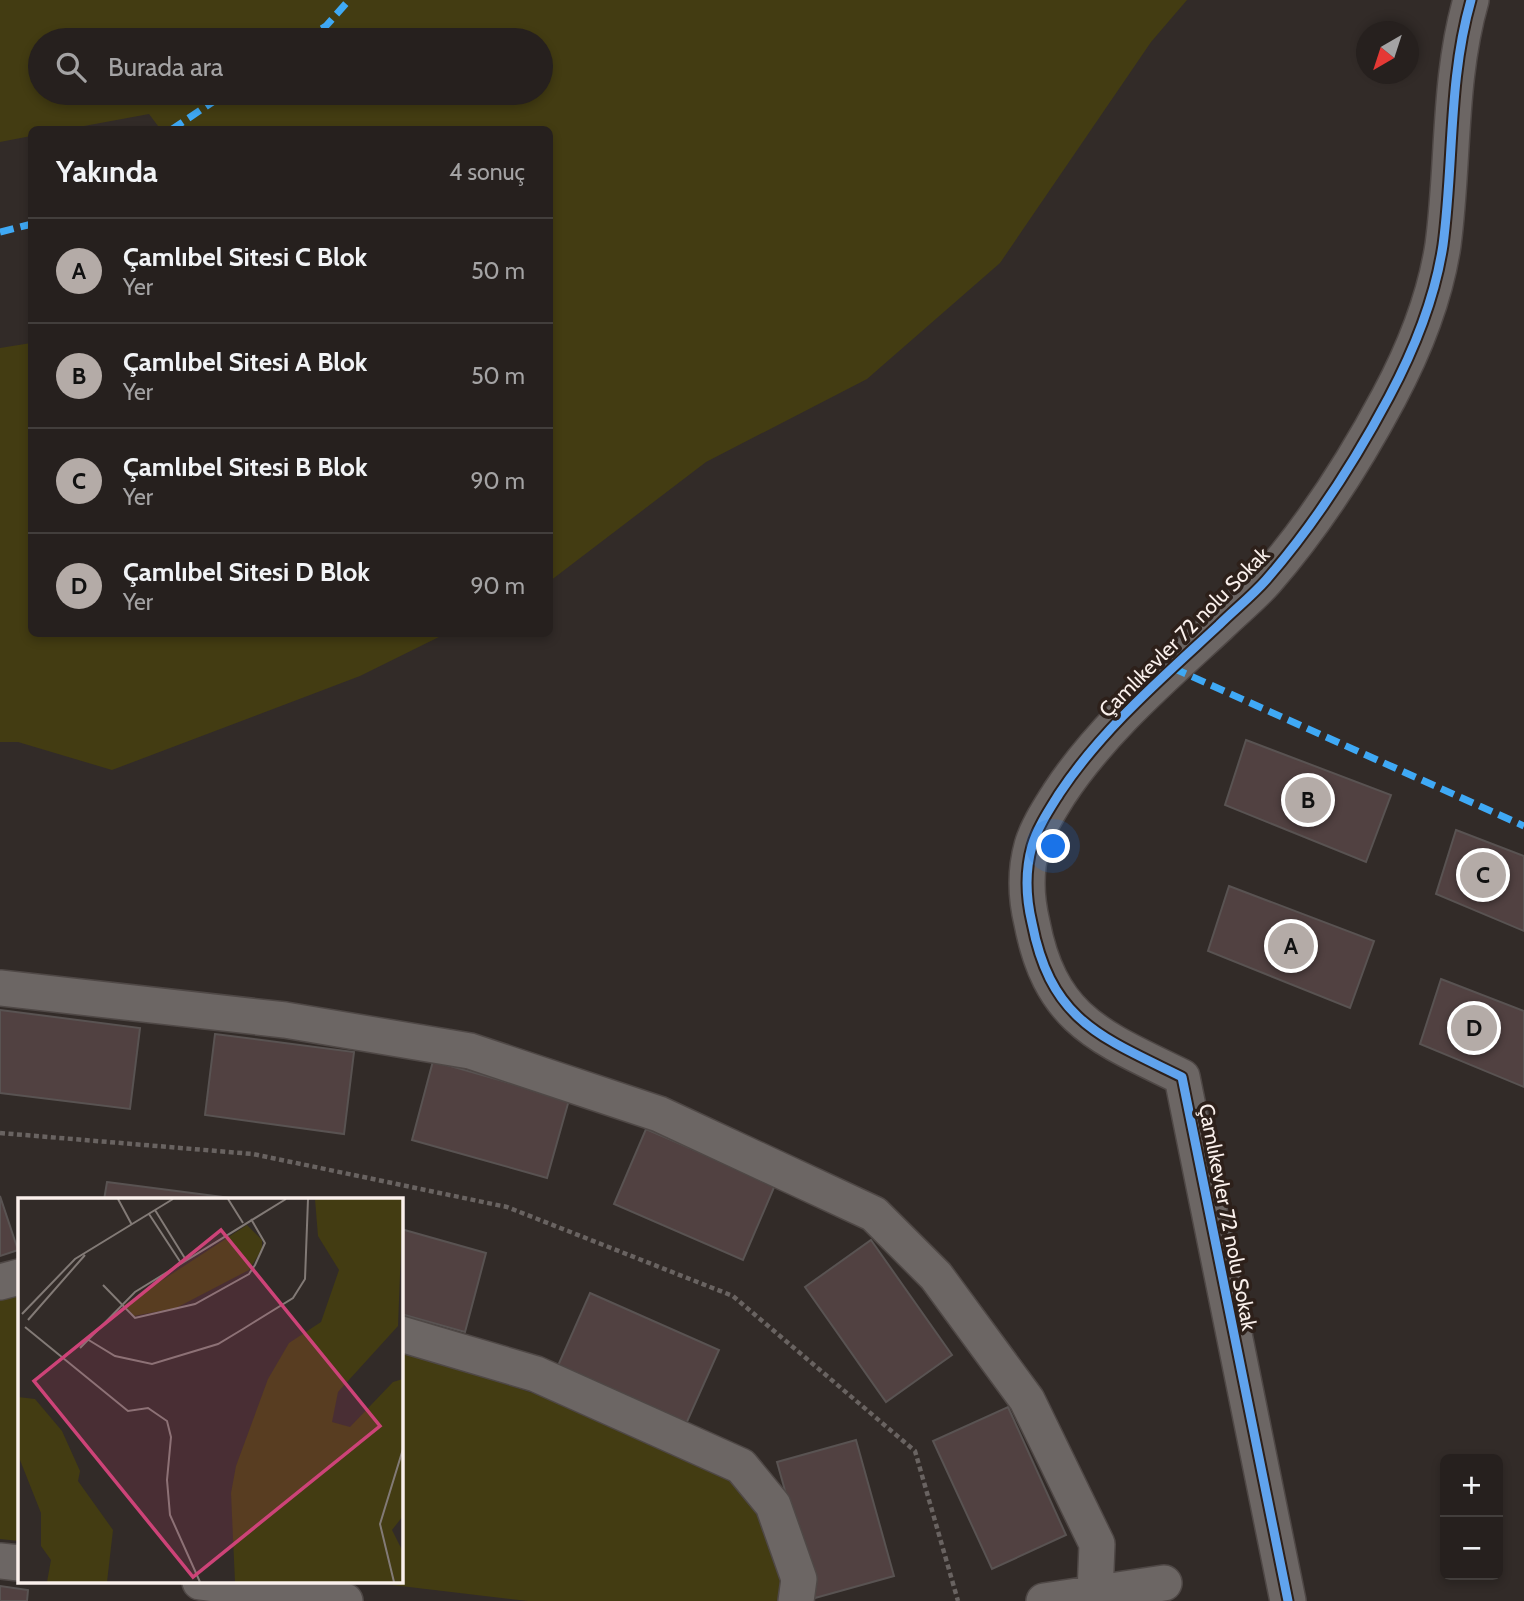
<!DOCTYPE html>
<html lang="tr">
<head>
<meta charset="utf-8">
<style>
	:root { --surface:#26201e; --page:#2e2827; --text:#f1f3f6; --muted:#a4a3a4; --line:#423e3c; --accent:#b4aba7 }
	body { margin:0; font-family:Cabin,sans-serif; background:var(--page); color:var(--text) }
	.controls { position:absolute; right:21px; bottom:21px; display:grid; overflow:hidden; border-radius:10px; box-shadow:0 4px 10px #0003 }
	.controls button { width:63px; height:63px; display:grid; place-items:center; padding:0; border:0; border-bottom:2px solid var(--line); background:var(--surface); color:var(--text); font:35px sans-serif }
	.compass { position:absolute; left:1356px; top:21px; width:63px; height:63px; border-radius:50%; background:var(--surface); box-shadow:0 4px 10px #0003; rotate:219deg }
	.you { position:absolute; left:1054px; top:847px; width:24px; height:24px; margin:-18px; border:5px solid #fff; border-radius:50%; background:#1a73e8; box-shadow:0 0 0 10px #1a73e833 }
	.badge { display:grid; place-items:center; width:46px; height:46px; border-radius:50%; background:var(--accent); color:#111; font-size:23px; font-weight:700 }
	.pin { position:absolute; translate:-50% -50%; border:4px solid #fff; box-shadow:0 2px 7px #0006 }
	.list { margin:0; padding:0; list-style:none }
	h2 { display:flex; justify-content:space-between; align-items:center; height:91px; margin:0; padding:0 28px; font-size:30px }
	h2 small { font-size:23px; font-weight:400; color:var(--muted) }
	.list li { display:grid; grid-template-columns:46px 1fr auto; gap:21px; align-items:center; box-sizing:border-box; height:105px; padding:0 28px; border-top:2px solid var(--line) }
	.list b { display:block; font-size:26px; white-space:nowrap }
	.list p { margin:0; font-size:23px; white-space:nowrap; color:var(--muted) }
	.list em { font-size:23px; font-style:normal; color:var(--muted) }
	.icon { flex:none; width:38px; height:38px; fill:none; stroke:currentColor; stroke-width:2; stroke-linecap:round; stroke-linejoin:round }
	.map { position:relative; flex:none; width:1524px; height:1601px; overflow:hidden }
	.search { position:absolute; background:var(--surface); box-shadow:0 4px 10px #0003; left:28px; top:28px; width:525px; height:77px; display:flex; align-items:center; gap:18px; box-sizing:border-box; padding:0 24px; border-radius:38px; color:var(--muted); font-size:26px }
	.panel { position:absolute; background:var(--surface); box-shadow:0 4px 10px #0003; left:28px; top:126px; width:525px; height:511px; border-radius:10px }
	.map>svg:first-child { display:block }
</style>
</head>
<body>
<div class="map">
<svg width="1524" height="1601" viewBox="0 0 1524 1601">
	<rect width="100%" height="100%" fill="#322b28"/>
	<path fill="#433c12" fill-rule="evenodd" d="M0 0H1187L1151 42 1000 263 867 379 706 462 550 581V130H161L149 114 68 129 32 130 31 136 0 142ZM40 40H541V93H40Z
		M31 343 32 634H445L360 676 112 770 18 742H0V348Z
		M19 1289V1541L0 1539V1295Z
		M401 1350 630 1425 711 1462 752 1494 779 1554 783 1601H528L367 1582H401Z"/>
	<path fill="#514141" stroke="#595352" stroke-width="2" d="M1246 740 1391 795 1366 862 1225 805Z
		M1456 830 1524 856V931L1436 894Z
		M1229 886 1374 941 1350 1008 1208 951Z
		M1441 979 1524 1011V1087L1420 1044Z
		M0 1010 140 1028 130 1109 0 1093Z
		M215 1034 354 1052 344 1134 205 1115Z
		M433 1061 569 1100 547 1178 412 1140Z
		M646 1129 775 1185 743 1260 614 1204Z
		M107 1182 246 1200H104Z
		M0 1196 18 1250 0 1256Z
		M401 1229 486 1253 465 1332 401 1314Z
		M871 1240 952 1355 886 1402 805 1287Z
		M590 1293 719 1350 686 1424 557 1368Z
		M1008 1407 1066 1535 992 1569 933 1441Z
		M856 1440 894 1576 815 1598 777 1462Z
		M0 1586 28 1590 27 1601H0Z"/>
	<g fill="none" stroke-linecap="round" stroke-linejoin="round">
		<g stroke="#4f4846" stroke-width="38">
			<path id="minor" d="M0 988 285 1020 470 1051 659 1114 874 1214 936 1276 1027 1400 1097 1544 1095 1594
				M0 1282 19 1277
				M401 1334 536 1374 741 1466 773 1505 799 1579 796 1601
				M0 1561 19 1563
				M200 1582 345 1601
				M1044 1601 1164 1583
				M1288 1601 1182 1077C1101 1037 1051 1021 1032 923 1026 898 1025 871 1032 846 1037 828 1049 810 1059 794 1101 730 1163 677 1219 625 1234 610 1252 596 1266 580 1314 525 1355 461 1389 397 1414 350 1435 298 1443 245 1454 163 1448 80 1471 0"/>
		</g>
		<path stroke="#696361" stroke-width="4.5" stroke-dasharray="5 3.5" stroke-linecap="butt" d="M0 1133 253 1154 507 1207 733 1296 915 1451 958 1601"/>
		<use href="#minor" stroke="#6c6664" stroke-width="35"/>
		<path stroke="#3fa9f5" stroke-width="7" stroke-dasharray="14 7" stroke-linecap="butt" d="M304 40 326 26 349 0
			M171 130 226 93
			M0 232 32 224
			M1173 668 1524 826"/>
		<g stroke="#2d201a" stroke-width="13">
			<path id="cycleway" d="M1288 1601 1182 1077C1101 1037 1051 1021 1032 923 1026 898 1025 871 1032 846 1037 828 1049 810 1059 794 1101 730 1163 677 1219 625 1234 610 1252 596 1266 580 1314 525 1355 461 1389 397 1414 350 1435 298 1443 245 1454 163 1448 80 1471 0"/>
		</g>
		<use href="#cycleway" stroke="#60a3ed" stroke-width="9"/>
	</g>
	<g text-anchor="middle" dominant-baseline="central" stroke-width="7" stroke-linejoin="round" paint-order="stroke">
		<g font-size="21" fill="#faf0ec" stroke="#2d201a">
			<text transform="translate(1184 632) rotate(-45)">Çamlıkevler 72 nolu Sokak</text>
			<text transform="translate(1228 1217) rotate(79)">Çamlıkevler 72 nolu Sokak</text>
		</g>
	</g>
	<g transform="translate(18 1198)">
		<rect width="385" height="385" fill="#322b28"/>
		<path d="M297 1H385L380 128 320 194 314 224 332 229 375 184 385 181V318L374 332 385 354V384H217L213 295 218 268 250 181 271 145 303 124 321 72 300 38ZM229 27 244 42V51L231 72 158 110 116 118 106 107ZM0 199 17 201 44 233 62 273 60 283 95 332 89 384H29L33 362 23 348V315L0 257Z" fill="#433c12"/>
		<path fill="none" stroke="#827a76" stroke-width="2" d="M100 1 114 27M210 1 225 25M137 12 168 62M131 16 163 65M85 87 117 120 177 106 231 76 237 67 247 45 233 21M385 113V152M4 116 57 61 155 1M10 122 67 57M7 129 110 213 130 210 149 223 153 239 149 282 152 317 182 384M69 141 97 158 134 166 200 146 225 131 275 100 287 81 290 1M62 150 117 94 268 1M376 384 362 326 385 251"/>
		<path fill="#cd4378" fill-opacity="0.15" stroke="#cd4378" stroke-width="3.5" d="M203 32 362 228 175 379 16 183Z"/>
		<rect width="385" height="385" fill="none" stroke="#faf0ec" stroke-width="3.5"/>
	</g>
</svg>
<div class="controls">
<button>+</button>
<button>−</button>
</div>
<svg class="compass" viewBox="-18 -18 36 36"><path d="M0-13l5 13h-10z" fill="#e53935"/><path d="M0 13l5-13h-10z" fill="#a4a3a4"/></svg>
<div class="you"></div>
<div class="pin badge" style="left:1291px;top:946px">A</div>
<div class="pin badge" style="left:1308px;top:800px">B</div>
<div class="pin badge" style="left:1483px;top:875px">C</div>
<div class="pin badge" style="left:1474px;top:1028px">D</div>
<div class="search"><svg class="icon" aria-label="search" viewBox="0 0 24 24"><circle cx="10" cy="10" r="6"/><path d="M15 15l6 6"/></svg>Burada ara</div>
<section class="panel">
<h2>Yakında<small>4 sonuç</small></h2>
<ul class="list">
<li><span class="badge">A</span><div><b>Çamlıbel Sitesi C Blok</b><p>Yer</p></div><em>50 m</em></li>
<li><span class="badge">B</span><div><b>Çamlıbel Sitesi A Blok</b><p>Yer</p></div><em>50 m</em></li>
<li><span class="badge">C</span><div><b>Çamlıbel Sitesi B Blok</b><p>Yer</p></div><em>90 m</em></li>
<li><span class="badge">D</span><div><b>Çamlıbel Sitesi D Blok</b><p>Yer</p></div><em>90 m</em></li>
</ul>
</section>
</div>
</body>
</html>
